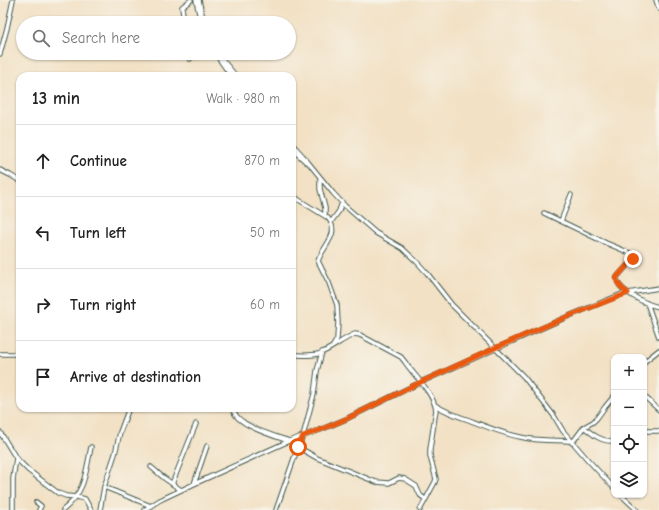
<!DOCTYPE html>
<html lang="en">
<head>
<meta charset="utf-8">
<style>
	:root { --surface:#fff; --page:#f6f6f6; --text:#222; --muted:#767676; --line:#e0e0e0 }
	body { margin:0; font-family:"Comic Neue",sans-serif; background:var(--page); color:var(--text) }
	.controls { position:absolute; right:12px; bottom:12px; display:grid; overflow:hidden; border-radius:8px; box-shadow:0 1px 3px #0004 }
	.controls button { width:36px; height:36px; display:grid; place-items:center; padding:0; border:0; border-bottom:1px solid var(--line); background:var(--surface); color:var(--text); font:20px sans-serif }
	.stop { position:absolute; width:12px; height:12px; margin:-9px; border:3px solid #ea580c; border-radius:50%; background:#fff }
	.stop.end { background:#ea580c; border-color:#fff; box-shadow:0 1px 4px #0008 }
	.list { margin:0; padding:0; list-style:none }
	h2 { display:flex; justify-content:space-between; align-items:center; height:52px; margin:0; padding:0 16px; font-size:17px }
	h2 small { font-size:13px; font-weight:400; color:var(--muted) }
	.list li { display:grid; grid-template-columns:26px 1fr auto; gap:12px; align-items:center; box-sizing:border-box; height:72px; padding:0 16px; border-top:1px solid var(--line) }
	.list b { display:block; font-size:15px; white-space:nowrap }
	.list em { font-size:13px; font-style:normal; color:var(--muted) }
	.icon { flex:none; width:22px; height:22px; fill:none; stroke:currentColor; stroke-width:2; stroke-linecap:round; stroke-linejoin:round }
	.map { position:relative; flex:none; width:659px; height:510px; overflow:hidden }
	.search { position:absolute; background:var(--surface); box-shadow:0 1px 3px #0004; left:16px; top:16px; width:280px; height:44px; display:flex; align-items:center; gap:10px; box-sizing:border-box; padding:0 14px; border-radius:22px; color:var(--muted); font-size:15px }
	.panel { position:absolute; background:var(--surface); box-shadow:0 1px 3px #0004; left:16px; top:72px; width:280px; height:340px; border-radius:12px }
	.map>svg:first-child { display:block }
</style>
</head>
<body>
<div class="map">
<svg width="659" height="510" viewBox="0 0 659 510">
	<rect width="100%" height="100%" fill="#f7f3e8"/>
	<filter id="ink" filterUnits="userSpaceOnUse"><feTurbulence type="fractalNoise" baseFrequency=".025" numOctaves="2"/><feDisplacementMap in="SourceGraphic" scale="8" xChannelSelector="R" yChannelSelector="G"/><feConvolveMatrix kernelMatrix="1 2 1 2 8 2 1 2 1" color-interpolation-filters="sRGB"/></filter>
	<filter id="wash" filterUnits="userSpaceOnUse"><feTurbulence type="fractalNoise" baseFrequency=".012" numOctaves="4" result="noise"/><feDisplacementMap in="SourceGraphic" scale="16" xChannelSelector="R" yChannelSelector="G"/><feGaussianBlur stdDeviation="0.9" result="paint"/><feColorMatrix in="noise" values="0 0 0 0 0 0 0 0 0 0 0 0 0 0 0 0 0 1.4 0 .05"/><feComposite in="paint" operator="in"/></filter>
	<g filter="url(#wash)">
		<rect width="100%" height="100%" fill="#f2e1c5"/>
	</g>
	<g filter="url(#ink)">
		<g fill="none" stroke-linecap="round" stroke-linejoin="round">
			<g stroke="#3f564a" stroke-width="5.5">
				<path id="minor" d="M196 0 201 23
					M199 0 204 23
					M656 0 659 9
					M184 23 182 7 191 0
					M189 53 190 59
					M215 53 231 76
					M218 53 225 63 236 76
					M0 54 7 28 13 0
					M292 144 303 156 333 193 345 206 376 233 402 248 417 262 427 273 452 305 524 377 554 416 563 431 588 460 614 488
					M292 149 306 162
					M0 170 10 175 20 181
					M320 178V189L325 208V216
					M292 195 299 200 328 218C341 234 323 246 318 261L329 283 337 305 338 323 337 339 333 346
					M544 213 606 243 630 253 633 255V259L617 277C615 290 648 305 659 307
					M561 221 571 195
					M331 222 339 211 342 202
					M647 303 659 337
					M0 354H20
					M292 355C300 355 310 356 318 354 331 350 342 339 355 334L360 335 401 357 405 362C415 377 433 392 436 410L430 449V456L436 479 435 482 420 510
					M644 362 659 350
					M644 396 659 410
					M435 405C446 412 457 416 469 420 487 427 506 435 525 438 540 441 556 440 571 441
					M232 408C234 413 237 418 242 421 251 429 277 437 289 441
					M584 427C593 435 602 442 614 441
					M644 431H659
					M0 432 16 458 28 470 58 493 66 496 77 497 85 499 91 510
					M572 443 584 427 593 422 597 418 605 407 614 396
					M298 447 317 458 376 482 389 483 399 478 405 479 416 486 420 495 425 499
					M151 467 164 478 181 490
					M172 484 196 424
					M194 484 207 446
					M104 487 151 506
					M621 495 637 510
					M36 502 41 506 39 510
					M13 510V479L16 458
					M63 510C85 493 86 472 91 447
					M100 510 104 487 115 454 120 432 129 408
					M144 510 160 500 194 484 289 441 320 430 346 419 421 382 569 316 622 294 659 288
					M276 510 298 447 303 436 314 394 317 371 322 352"/>
			</g>
			<use href="#minor" stroke="#fff" stroke-width="3.5"/>
		</g>
	</g>
	<g fill="none" stroke-linecap="round" stroke-linejoin="round" filter="url(#ink)">
		<path stroke="#ea580c" stroke-width="5" d="M298 447 303 436 320 430 346 419 421 382 495 348 569 316 628 293C623 289 617 285 616 278L633 259"/>
	</g>
</svg>
<div class="controls">
<button>+</button>
<button>−</button>
<button><svg class="icon" aria-label="locate" viewBox="0 0 24 24"><circle cx="12" cy="12" r="6"/><path d="M12 2v4M12 18v4M2 12h4M18 12h4"/></svg></button>
<button><svg class="icon" aria-label="layers" viewBox="0 0 24 24"><path d="M12 4l9 5-9 5-9-5zM3 14l9 5 9-5"/></svg></button>
</div>
<div class="stop" style="left:298px;top:447px"></div>
<div class="stop end" style="left:633px;top:259px"></div>
<div class="search"><svg class="icon" aria-label="search" viewBox="0 0 24 24"><circle cx="10" cy="10" r="6"/><path d="M15 15l6 6"/></svg>Search here</div>
<section class="panel">
<h2>13 min<small>Walk · 980 m</small></h2>
<ul class="list">
<li><svg class="icon" aria-label="ahead" viewBox="0 0 24 24"><path d="M12 20V5M6 11l6-6 6 6"/></svg><div><b>Continue</b></div><em>870 m</em></li>
<li><svg class="icon" aria-label="left" viewBox="0 0 24 24"><path d="M17 20v-9H6M10 6l-5 5 5 5"/></svg><div><b>Turn left</b></div><em>50 m</em></li>
<li><svg class="icon" aria-label="right" viewBox="0 0 24 24"><path d="M7 20v-9h11M14 6l5 5-5 5"/></svg><div><b>Turn right</b></div><em>60 m</em></li>
<li><svg class="icon" aria-label="arrive" viewBox="0 0 24 24"><path d="M6 21V4h12l-3 4 3 4H6"/></svg><div><b>Arrive at destination</b></div></li>
</ul>
</section>
</div>
</body>
</html>
